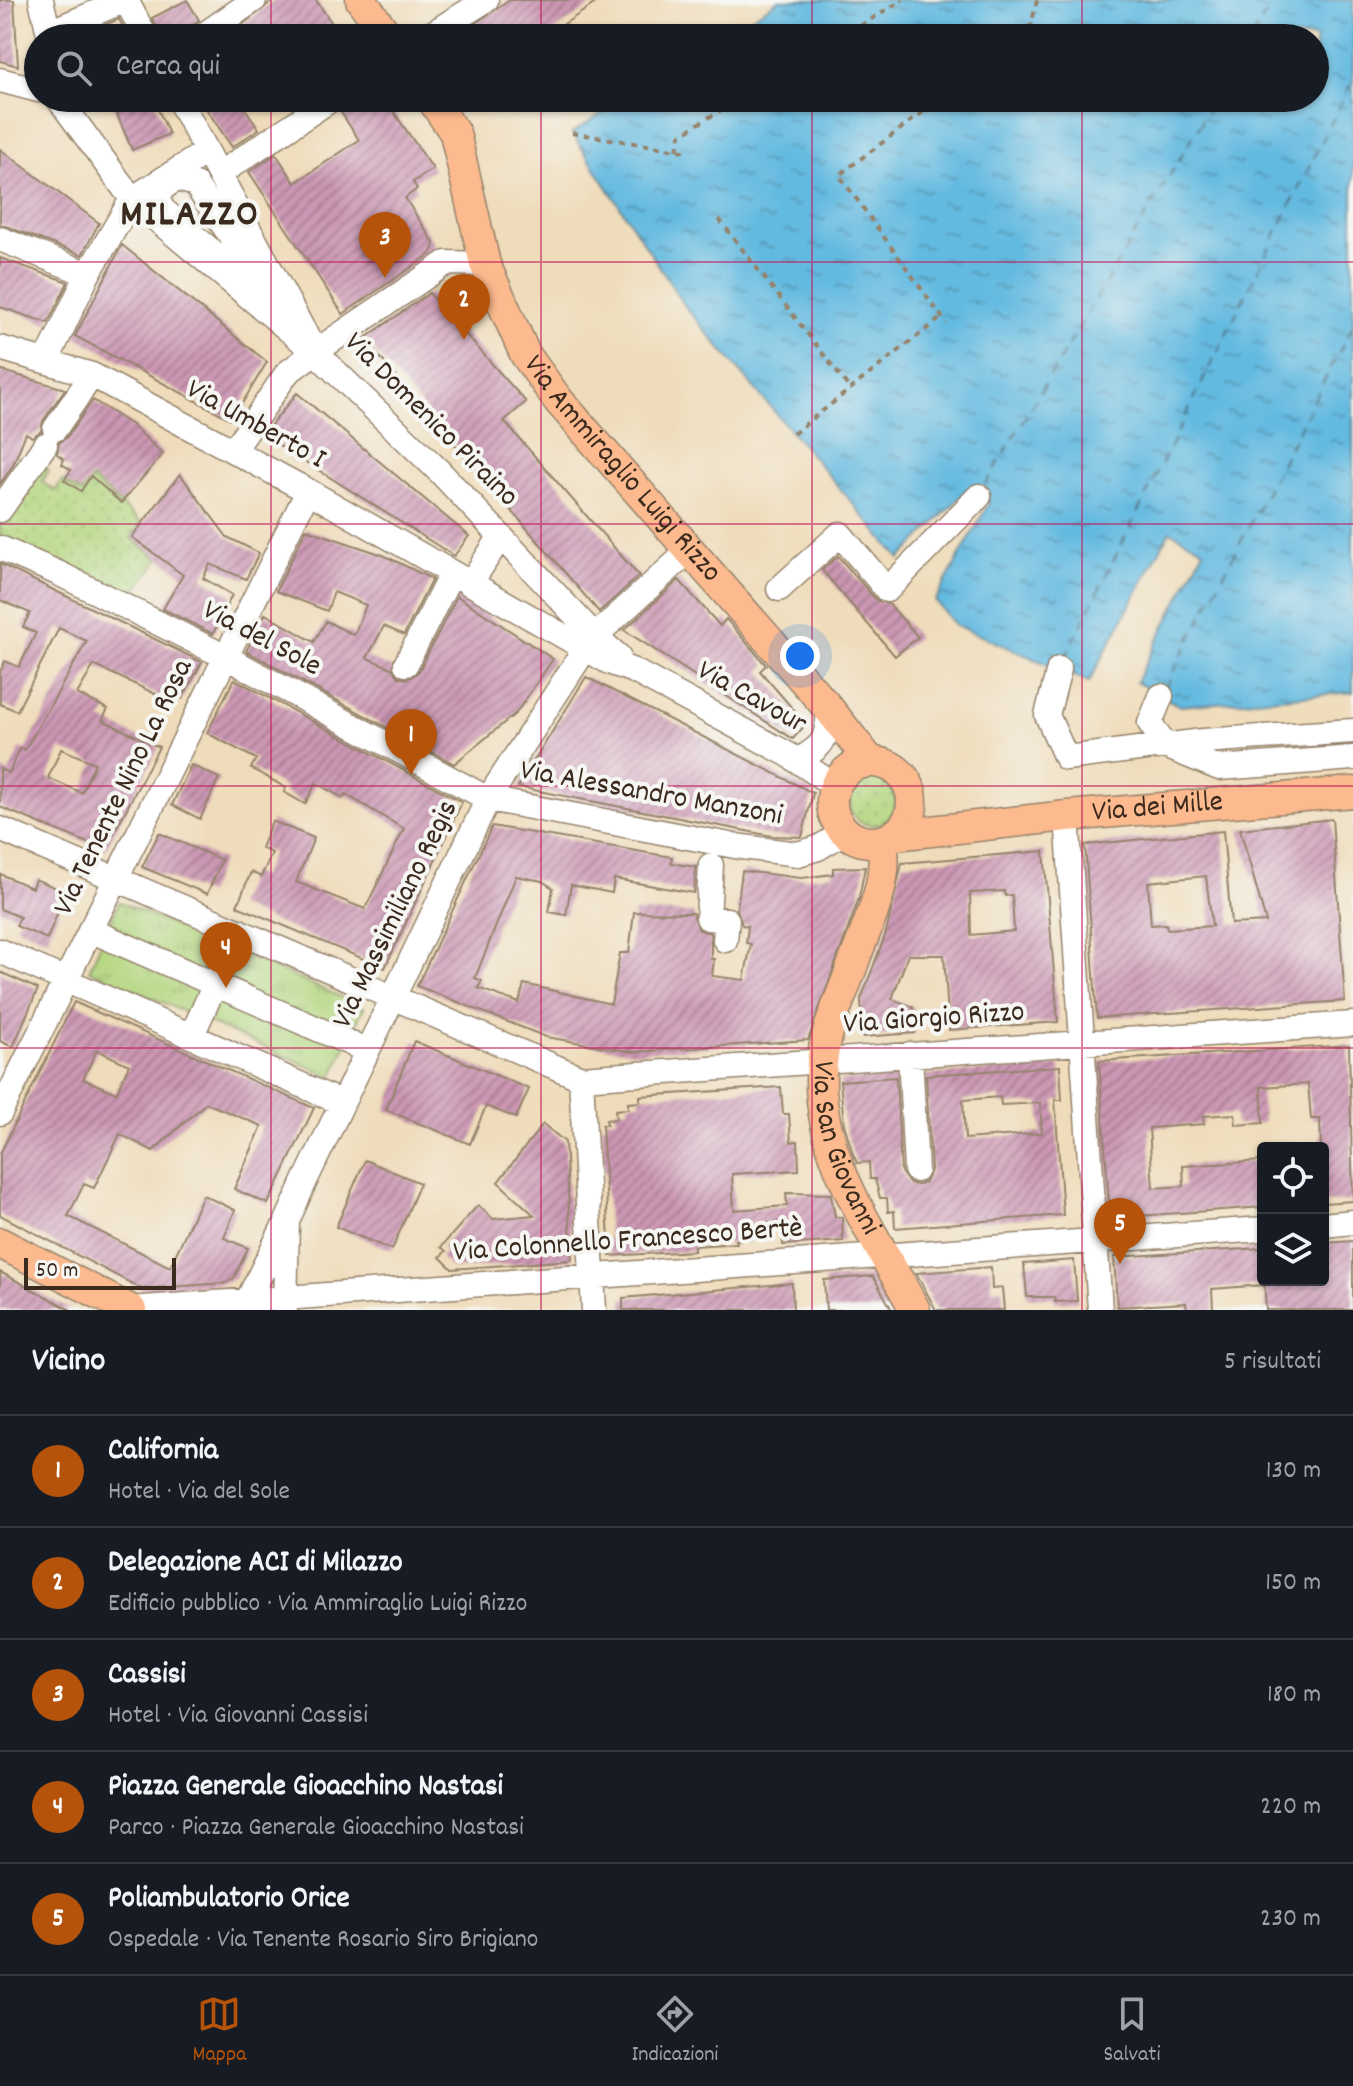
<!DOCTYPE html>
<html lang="it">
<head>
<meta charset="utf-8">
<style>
	:root { --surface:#171b24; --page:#242831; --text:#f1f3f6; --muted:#9ea1a6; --line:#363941; --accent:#b45309 }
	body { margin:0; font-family:Dekko,sans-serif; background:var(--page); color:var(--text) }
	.controls { position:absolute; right:24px; bottom:24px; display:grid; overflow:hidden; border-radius:8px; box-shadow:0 2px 6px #0004 }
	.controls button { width:72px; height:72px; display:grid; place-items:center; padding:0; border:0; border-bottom:2px solid var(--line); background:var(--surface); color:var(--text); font:40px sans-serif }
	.scale { position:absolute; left:24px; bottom:20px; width:152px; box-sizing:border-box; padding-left:8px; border:4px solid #3b2a1e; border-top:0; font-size:22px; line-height:28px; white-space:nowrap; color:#3b2a1e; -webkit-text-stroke:6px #f6f6f2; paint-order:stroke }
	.you { position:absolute; left:800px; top:656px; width:28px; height:28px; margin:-20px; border:6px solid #fff; border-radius:50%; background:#1a73e8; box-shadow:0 0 0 12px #1a73e833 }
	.badge { display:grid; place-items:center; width:52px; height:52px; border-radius:50%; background:var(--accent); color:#fff; font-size:26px; font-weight:700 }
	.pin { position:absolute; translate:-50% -66px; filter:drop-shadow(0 2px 4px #0008) }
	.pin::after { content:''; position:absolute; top:42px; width:28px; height:24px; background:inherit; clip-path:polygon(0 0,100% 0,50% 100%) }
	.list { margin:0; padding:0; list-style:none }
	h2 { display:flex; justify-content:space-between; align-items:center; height:104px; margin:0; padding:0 32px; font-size:34px }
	h2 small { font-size:26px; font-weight:400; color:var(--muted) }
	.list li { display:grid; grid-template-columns:52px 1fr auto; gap:24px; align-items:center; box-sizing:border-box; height:112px; padding:0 32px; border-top:2px solid var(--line) }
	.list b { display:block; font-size:30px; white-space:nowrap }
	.list p { margin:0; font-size:26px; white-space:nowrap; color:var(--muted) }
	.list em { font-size:26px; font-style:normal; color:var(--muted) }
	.icon { flex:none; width:44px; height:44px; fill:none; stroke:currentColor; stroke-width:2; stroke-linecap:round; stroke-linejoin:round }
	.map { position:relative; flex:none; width:1353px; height:1310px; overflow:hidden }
	.search { position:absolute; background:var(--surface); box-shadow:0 2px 6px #0004; left:24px; right:24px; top:24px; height:88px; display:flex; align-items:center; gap:20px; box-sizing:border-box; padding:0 28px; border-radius:44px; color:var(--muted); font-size:30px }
	.sheet { height:664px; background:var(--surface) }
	nav { display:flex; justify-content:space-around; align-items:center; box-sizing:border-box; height:112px; border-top:2px solid var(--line); background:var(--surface); font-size:22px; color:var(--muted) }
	nav a { display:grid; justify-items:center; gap:4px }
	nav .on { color:var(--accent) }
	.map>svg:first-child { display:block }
</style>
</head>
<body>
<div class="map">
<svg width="1353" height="1310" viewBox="0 0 1353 1310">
	<defs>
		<pattern id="grass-dots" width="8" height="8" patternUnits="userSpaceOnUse" patternTransform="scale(2)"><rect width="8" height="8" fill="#b2d57d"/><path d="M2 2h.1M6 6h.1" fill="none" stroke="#9ab76c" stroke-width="1.8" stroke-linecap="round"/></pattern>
		<pattern id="park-tufts" width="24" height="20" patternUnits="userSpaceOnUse" patternTransform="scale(2)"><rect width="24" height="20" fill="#b2d57d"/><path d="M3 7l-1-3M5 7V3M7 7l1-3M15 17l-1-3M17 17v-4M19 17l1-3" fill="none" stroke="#9ab76c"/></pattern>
		<pattern id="water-ripples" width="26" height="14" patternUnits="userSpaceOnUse" patternTransform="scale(2)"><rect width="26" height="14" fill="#64bae0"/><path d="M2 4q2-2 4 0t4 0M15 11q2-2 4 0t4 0" fill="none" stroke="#5497b5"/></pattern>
		<pattern id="building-hatch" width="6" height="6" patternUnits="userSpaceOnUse" patternTransform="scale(2)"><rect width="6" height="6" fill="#cc97b4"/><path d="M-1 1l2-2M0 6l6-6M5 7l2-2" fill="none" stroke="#a77b92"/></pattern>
	</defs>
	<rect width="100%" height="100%" fill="#f6f6f2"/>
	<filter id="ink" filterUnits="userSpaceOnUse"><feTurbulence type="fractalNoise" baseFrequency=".0125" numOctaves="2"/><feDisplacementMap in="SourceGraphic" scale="16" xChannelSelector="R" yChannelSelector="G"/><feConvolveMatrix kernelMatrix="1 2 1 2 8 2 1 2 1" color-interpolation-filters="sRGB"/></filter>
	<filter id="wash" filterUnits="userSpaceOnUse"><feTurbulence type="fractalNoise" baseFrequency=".006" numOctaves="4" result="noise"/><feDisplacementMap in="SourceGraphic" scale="32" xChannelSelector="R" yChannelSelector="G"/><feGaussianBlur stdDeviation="1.8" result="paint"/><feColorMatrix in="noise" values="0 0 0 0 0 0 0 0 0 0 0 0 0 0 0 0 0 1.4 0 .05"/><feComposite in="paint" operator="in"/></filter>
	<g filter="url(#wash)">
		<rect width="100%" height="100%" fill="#efdcba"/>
		<path fill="url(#grass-dots)" stroke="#76804e" stroke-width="2" d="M37 462 49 470 42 482 55 491 62 481 82 493 92 479 141 523 131 538 159 559 129 599 0 538V515Z
			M849 802a23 23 0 1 1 46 0a23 23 0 1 1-46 0Z"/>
		<path fill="url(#park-tufts)" stroke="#76804e" stroke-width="2" d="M119 902 364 1007 332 1077 89 970Z"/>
		<path fill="url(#water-ripples)" stroke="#50727f" stroke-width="2" d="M779 0H1353V692L1180 706 1136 682 1204 550 1170 531 1089 682 955 625 935 601 989 503 969 488 900 559 687 309 572 133 627 98H1315V38H720Z"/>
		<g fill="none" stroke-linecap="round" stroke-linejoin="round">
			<path stroke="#475558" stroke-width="2" stroke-dasharray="10 8" stroke-linecap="butt" d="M1252 38 1274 0
				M985 485 1216 98
				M1065 658 1353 79
				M1165 688 1353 325"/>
		</g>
		<g id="blocks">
			<path fill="url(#building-hatch)" fill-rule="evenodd" d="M0 0H14L18 66 0 61Z
				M187 0 199 20 186 31 184 38H161L152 18Z
				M274 0H316L342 38H225Z
				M510 0H600L543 38H453Z
				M119 19 129 38H84L83 34Z
				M110 98H153L169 134 132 150Z
				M199 98H238L259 129 232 147Z
				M348 98H384L433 169 413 182 417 189 405 198 434 243 432 253 343 314 249 172 276 154 295 183 359 140 340 111Z
				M0 149 99 223 82 255 0 224Z
				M122 245 267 362 232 420 75 336Z
				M0 258 68 282 48 323 0 307Z
				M429 293 526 402 504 421 639 576 599 612 364 339Z
				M0 370 65 389 43 421 41 431 32 437 26 433 13 465 0 484Z
				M297 393 469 536 454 556 263 435Z
				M93 400 132 425 163 454 121 503 91 476 81 491 64 480 71 470 62 464 64 459 57 454 59 443 67 437Z
				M180 474 227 537 259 553 246 579 210 564 203 578 232 595 213 634 163 609 183 575 132 537Z
				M306 529 383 555 432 579 404 635 384 626 367 658 392 668 399 677 408 679 419 671 457 596 553 659 516 713 454 764 246 651 265 614 314 642 326 621 354 635 366 605 334 592 327 611 276 591Z
				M838 556 876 600 890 605 918 637 895 656 822 570Z
				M0 564 202 662 182 699 169 693 166 699 94 665 77 694 108 709 102 720 159 747 105 850 0 807V769L9 773 20 748 25 750 87 641 59 628 17 711 0 704V672L5 661 19 667 36 633 23 627 30 613 0 600ZM61 749 95 763 82 793 48 778Z
				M679 580 720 626 726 619 766 665 760 671 806 724 793 739 624 630Z
				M586 677 813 793 802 837 772 836 518 787Z
				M234 679 462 802 385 968 237 906 251 872 261 877 272 853 261 848 272 821 314 838 296 882 365 909 404 829 345 794 343 798 316 783 305 804 284 792 286 788 251 768 256 759 207 733Z
				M191 765 219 778 200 819 172 805Z
				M1332 819 1345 1001 1097 1018 1085 845 1223 831 1231 924 1266 922 1240 829ZM1206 876 1212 926 1167 929 1166 924 1151 925 1148 882Z
				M492 826 672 857 671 863 696 867 694 893 614 879 612 893 571 885 566 915 549 912 553 888 542 881 516 876 475 978 482 981 478 988 519 1003 524 984 611 1004 620 953H629L634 912 693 913 699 930 711 933V959H714L712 976 744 980 751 944 746 943 748 926 742 925 737 909 742 871 802 878 833 874V868L865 867 859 898 808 1040 634 1052 546 1037 417 986Z
				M159 833 222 860 207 894 142 867Z
				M1044 851 1058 1022 949 1030 944 955H908L892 999 913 1007 915 1033 863 1037 861 999 886 933 902 863ZM1004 891 1005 896 1012 895 1014 931 971 935 970 893Z
				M0 874 32 888 35 879 66 892 47 939 16 926 20 917 0 909Z
				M0 972 38 989 13 1047 0 1041Z
				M74 1002 314 1108 268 1204 234 1189 262 1126 206 1103 153 1151 120 1134 94 1188 84 1184 68 1216 170 1267 203 1195 235 1210 224 1238 248 1248 234 1278 225 1283 142 1289 0 1215V1154ZM97 1050 129 1065 116 1093 83 1079Z
				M414 1041 529 1089 516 1118 486 1106 470 1144 386 1110Z
				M1349 1045 1353 1201 1323 1203 1320 1119H1311L1308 1084 1261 1087 1263 1123 1236 1125 1235 1114 1203 1116 1204 1124 1149 1128 1153 1188 1184 1186 1183 1166 1263 1161V1207L1110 1218 1099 1061Z
				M1060 1066 1062 1100H1055L1063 1215 895 1228 894 1211 888 1212 887 1198H880L875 1179H870L869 1162 857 1163 853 1154 844 1124 840 1081 896 1077 901 1172 909 1183 918 1185 925 1182 931 1170 926 1075ZM1000 1097 1001 1105 1040 1103 1042 1133 965 1139 963 1100Z
				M781 1087 783 1114H789L791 1142 798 1141 799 1170 732 1174 734 1210 787 1206 786 1193 831 1194 835 1217H842L843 1241 783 1245 781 1222 751 1224 752 1239 736 1240 737 1243 694 1246V1251L610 1256 602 1125H607L606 1120 616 1119 615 1110 628 1109V1103L640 1102V1096Z
				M543 1124 565 1142 572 1260 452 1269 440 1257 446 1251 441 1247 478 1205 493 1219 534 1215 498 1182Z
				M365 1160 420 1183 392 1250 336 1227Z
				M1353 1241V1310H1266L1264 1280H1323V1243Z
				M1263 1248V1285L1212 1289 1213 1310H1187L1186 1303 1117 1307 1114 1257Z
				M1074 1260 1077 1301 1055 1302 1054 1297H1027L1024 1264Z
				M991 1267 992 1289 1002 1288 1004 1310H936L916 1273Z
				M0 1272 30 1288 71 1310H0Z
				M873 1276 892 1310H826L824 1280Z
				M792 1283 793 1310H623V1298Z"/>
		</g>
	</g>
	<g filter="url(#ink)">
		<use href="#blocks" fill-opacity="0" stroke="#95836c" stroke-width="2"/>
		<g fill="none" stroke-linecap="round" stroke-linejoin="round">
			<g stroke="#95836c" stroke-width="27">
				<path id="minor" d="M41 0 50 38
					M126 0 146 38
					M49 32 126 0
					M199 38 254 0
					M425 38 486 0
					M0 80 38 90
					M58 98 132 199 315 352 439 471 595 636 618 656
					M178 98 308 339
					M219 174 333 98
					M179 179 195 184 268 290 266 297 162 209C154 193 165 184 179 179Z
					M0 239 88 274
					M0 348 92 375 308 491 609 662 634 671 789 755 835 786
					M47 360 88 274 132 199 206 152
					M55 429 92 375
					M234 450 287 373 315 352 446 263 485 264
					M0 510 45 445
					M0 548 60 574 226 657 488 799 735 846 798 854 818 848 845 832
					M470 584 501 536
					M779 589 840 534 887 590 979 496
					M595 636 689 551
					M406 664 451 574
					M1059 669 1047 715 1066 758 1203 741 1353 731
					M1161 696 1150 723 1165 746 1219 768 1353 758
					M797 761C825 745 827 740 829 709
					M1067 816 1100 1310
					M0 829 581 1078 1353 1024
					M711 865 708 918 727 920 725 940
					M90 930 366 1050
					M0 951 342 1103
					M192 1035 239 931
					M910 1054 916 1170
					M581 1078 594 1310
					M0 1113 308 491
					M1323 1225 1353 1222
					M129 1309 1263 1229
					M243 1310 282 1230
					M285 1310 287 1221 305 1181 488 799 585 649"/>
			</g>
			<g stroke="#95836c" stroke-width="33">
				<g id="major">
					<path d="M361 0 389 38"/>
					<path id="s1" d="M431 98 455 133 485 264 525 354 558 400 829 709 870 761"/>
					<circle cx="872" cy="802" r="40"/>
					<path id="s2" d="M895 835 1067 816 1353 792"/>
					<path id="s3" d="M882 842C890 884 867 924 853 964 842 996 825 1029 822 1063 812 1152 875 1234 915 1310"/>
					<path d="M0 1243 131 1310"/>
				</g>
			</g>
			<path stroke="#95836c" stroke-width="4" stroke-dasharray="6 6" stroke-linecap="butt" d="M840 38 903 0
				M1023 38 1029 34 1037 0
				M942 98 839 175 947 324
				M572 133 690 152
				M677 150 680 135 741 98
				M719 219 850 389
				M793 434 942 317"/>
			<use href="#minor" stroke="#fff" stroke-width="24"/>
			<use href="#major" stroke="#fcba8e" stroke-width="30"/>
		</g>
	</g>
	<path fill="none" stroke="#c2185b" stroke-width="2" stroke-opacity="0.55" d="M271 0V38M541 0V38M812 0V38M1082 0V38M271 98V1310M541 98V1310M812 98V1310M1082 98V1310M0 262H1353M0 524H1353M0 786H1353M0 1048H1353"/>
	<g text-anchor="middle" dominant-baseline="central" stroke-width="8" stroke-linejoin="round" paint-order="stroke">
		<g font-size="30" fill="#3b2a1e" stroke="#f6f6f2">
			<text transform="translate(430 421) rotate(45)">Via Domenico Piraino</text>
			<text transform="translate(255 426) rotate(29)">Via Umberto I</text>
			<text stroke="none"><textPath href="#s1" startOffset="426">Via Ammiraglio Luigi Rizzo</textPath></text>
			<text transform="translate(261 640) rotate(28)">Via del Sole</text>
			<text transform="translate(751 699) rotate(29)">Via Cavour</text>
			<text transform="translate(125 788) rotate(-64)">Via Tenente Nino La Rosa</text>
			<text transform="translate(651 795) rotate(10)">Via Alessandro Manzoni</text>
			<text stroke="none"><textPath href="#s2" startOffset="264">Via dei Mille</textPath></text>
			<text transform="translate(397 915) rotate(-64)">Via Massimiliano Regis</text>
			<text transform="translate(934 1020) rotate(-4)">Via Giorgio Rizzo</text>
			<text stroke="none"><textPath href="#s3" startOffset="320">Via San Giovanni</textPath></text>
			<text transform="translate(628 1242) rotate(-4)">Via Colonnello Francesco Bertè</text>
		</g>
		<g font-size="38" font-weight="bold" letter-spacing="2" fill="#3b2a1e" stroke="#f6f6f2">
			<text x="190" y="216">MILAZZO</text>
		</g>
	</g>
</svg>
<div class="controls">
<button><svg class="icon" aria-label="locate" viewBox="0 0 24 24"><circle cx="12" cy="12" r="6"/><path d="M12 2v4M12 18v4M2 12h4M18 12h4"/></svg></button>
<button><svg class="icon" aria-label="layers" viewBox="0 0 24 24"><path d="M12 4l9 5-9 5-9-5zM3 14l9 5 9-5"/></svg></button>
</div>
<div class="scale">50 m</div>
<div class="you"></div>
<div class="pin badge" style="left:411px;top:775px">1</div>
<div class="pin badge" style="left:464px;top:340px">2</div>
<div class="pin badge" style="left:385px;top:278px">3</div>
<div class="pin badge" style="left:226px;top:988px">4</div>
<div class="pin badge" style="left:1120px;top:1264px">5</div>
<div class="search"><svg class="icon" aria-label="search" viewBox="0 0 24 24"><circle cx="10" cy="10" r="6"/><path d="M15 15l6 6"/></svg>Cerca qui</div>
</div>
<section class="sheet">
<h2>Vicino<small>5 risultati</small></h2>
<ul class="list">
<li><span class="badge">1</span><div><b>California</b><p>Hotel · Via del Sole</p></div><em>130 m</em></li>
<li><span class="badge">2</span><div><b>Delegazione ACI di Milazzo</b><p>Edificio pubblico · Via Ammiraglio Luigi Rizzo</p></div><em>150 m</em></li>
<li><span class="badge">3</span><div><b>Cassisi</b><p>Hotel · Via Giovanni Cassisi</p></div><em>180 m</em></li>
<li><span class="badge">4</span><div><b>Piazza Generale Gioacchino Nastasi</b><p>Parco · Piazza Generale Gioacchino Nastasi</p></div><em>220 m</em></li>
<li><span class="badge">5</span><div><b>Poliambulatorio Orice</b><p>Ospedale · Via Tenente Rosario Siro Brigiano</p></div><em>230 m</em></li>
</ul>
</section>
<nav>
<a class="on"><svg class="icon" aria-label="map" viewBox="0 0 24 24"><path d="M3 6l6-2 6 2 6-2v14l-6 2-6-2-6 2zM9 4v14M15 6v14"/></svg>Mappa</a>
<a><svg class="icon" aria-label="directions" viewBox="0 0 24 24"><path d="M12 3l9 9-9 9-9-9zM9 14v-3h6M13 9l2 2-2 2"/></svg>Indicazioni</a>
<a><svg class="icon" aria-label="saved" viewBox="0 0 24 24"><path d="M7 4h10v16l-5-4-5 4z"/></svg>Salvati</a>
</nav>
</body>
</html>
